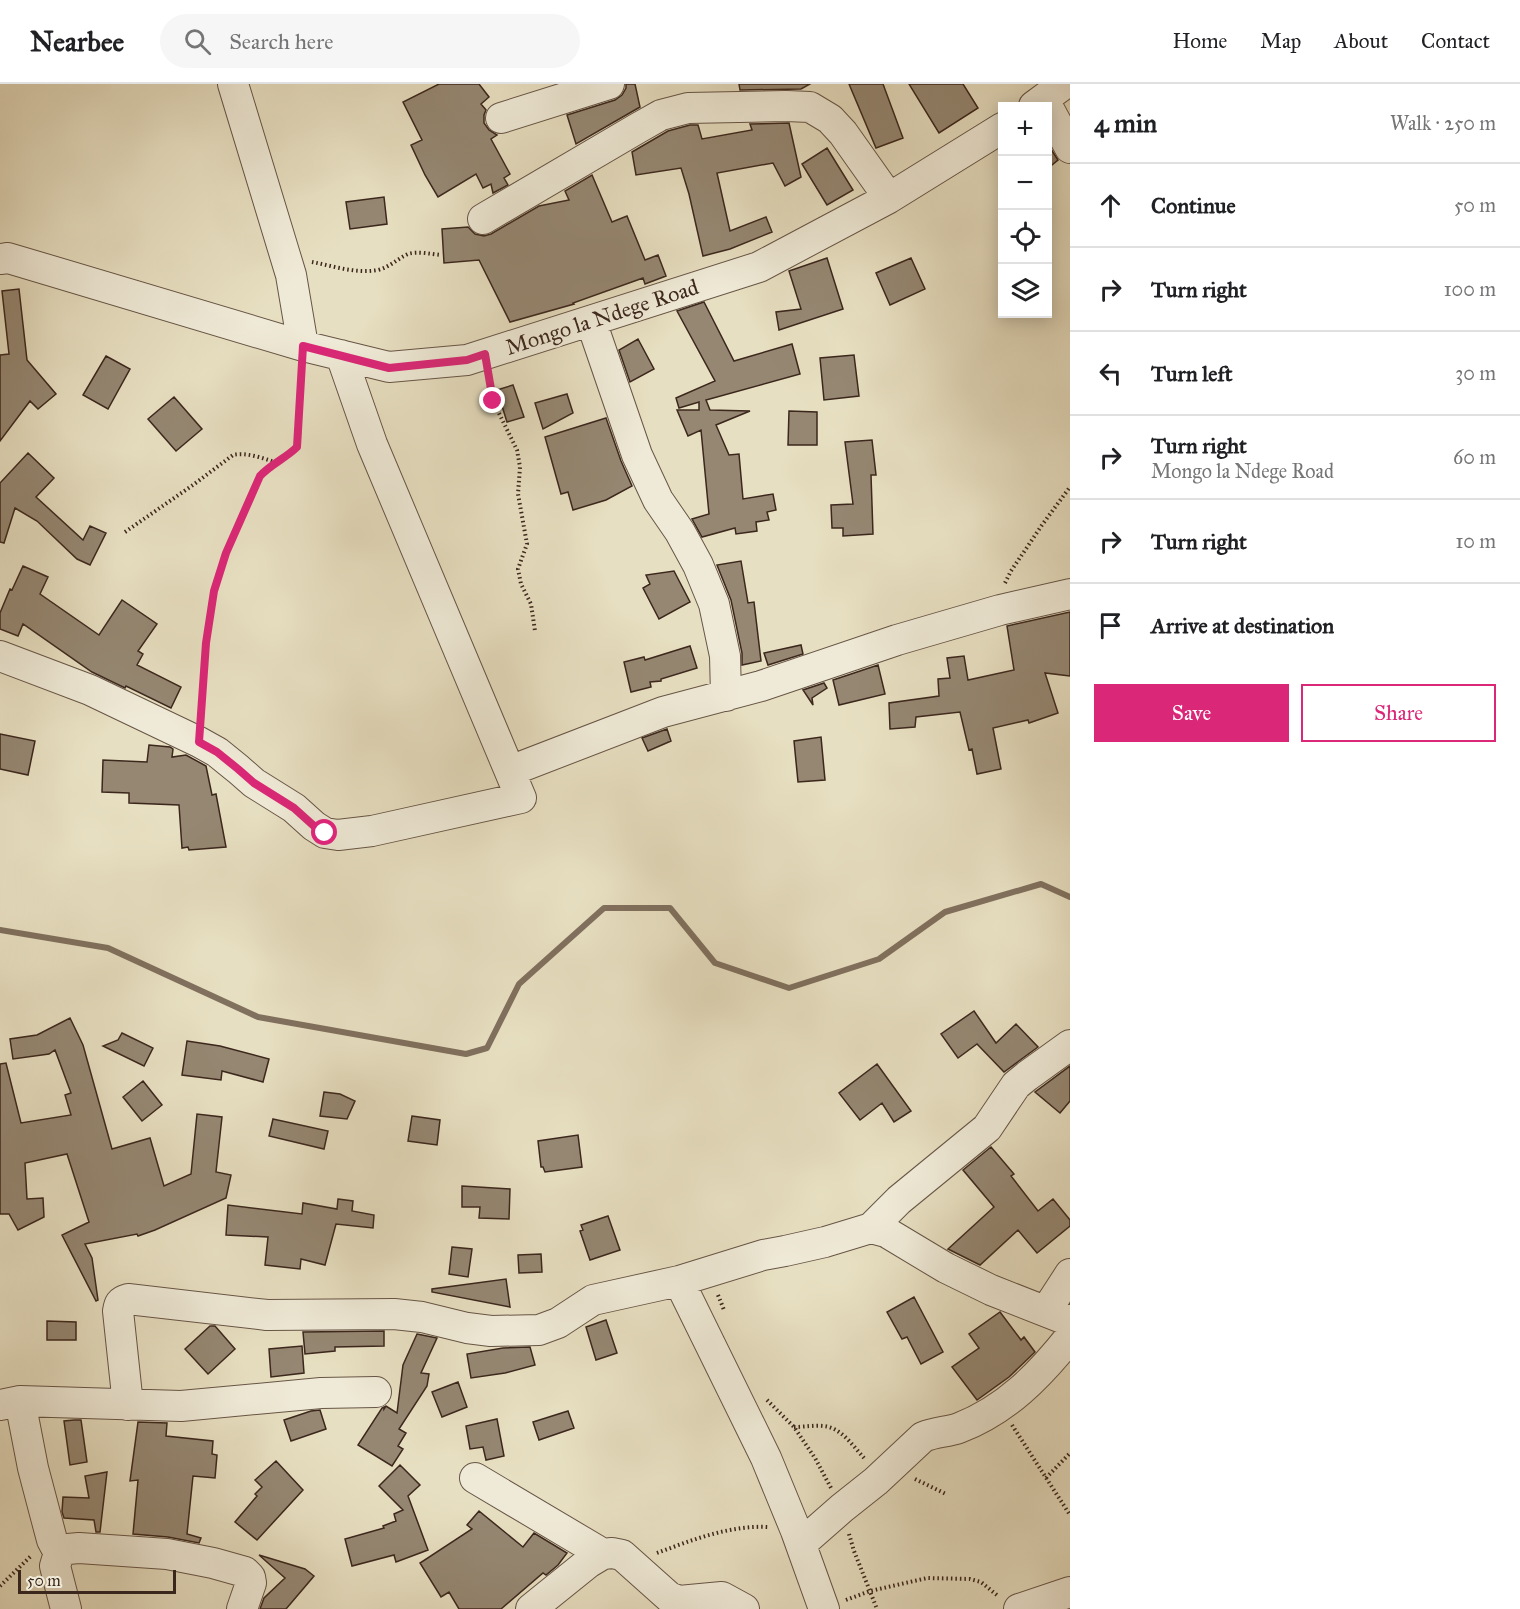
<!DOCTYPE html>
<html lang="en">
<head>
<meta charset="utf-8">
<style>
	:root { --surface:#fff; --page:#f6f6f6; --text:#202124; --muted:#757577; --line:#e0e0e0; --accent:#db2777 }
	body { margin:0; font-family:"IM FELL Great Primer",serif; background:var(--page); color:var(--text) }
	.controls { position:absolute; right:18px; top:18px; display:grid; overflow:hidden; border-radius:0px; box-shadow:0 3px 15px #0003 }
	.controls button { width:54px; height:54px; display:grid; place-items:center; padding:0; border:0; border-bottom:2px solid var(--line); background:var(--surface); color:var(--text); font:30px sans-serif }
	.scale { position:absolute; left:18px; bottom:15px; width:158px; box-sizing:border-box; padding-left:6px; border:3px solid #3c271d; border-top:0; font-size:16px; line-height:21px; white-space:nowrap; color:#3c271d; -webkit-text-stroke:4px #efead7; paint-order:stroke }
	.stop { position:absolute; width:18px; height:18px; margin:-14px; border:4px solid #db2777; border-radius:50%; background:#fff }
	.stop.end { background:#db2777; border-color:#fff; box-shadow:0 2px 6px #0008 }
	.list { margin:0; padding:0; list-style:none }
	h2 { display:flex; justify-content:space-between; align-items:center; height:78px; margin:0; padding:0 24px; font-size:26px }
	h2 small { font-size:20px; font-weight:400; color:var(--muted) }
	.list li { display:grid; grid-template-columns:39px 1fr auto; gap:18px; align-items:center; box-sizing:border-box; height:84px; padding:0 24px; border-top:2px solid var(--line) }
	.list b { display:block; font-size:22px; white-space:nowrap }
	.list p { margin:0; font-size:20px; white-space:nowrap; color:var(--muted) }
	.list em { font-size:20px; font-style:normal; color:var(--muted) }
	.actions { display:flex; gap:12px; padding:18px 24px }
	.actions a { flex:1; padding:14px 0; border:2px solid var(--accent); border-radius:0px; text-align:center; font-size:21px; color:var(--accent) }
	.actions .main { background:var(--accent); color:#fff }
	.icon { flex:none; width:33px; height:33px; fill:none; stroke:currentColor; stroke-width:2; stroke-linecap:round; stroke-linejoin:round }
	.map { position:relative; flex:none; width:1070px; height:1525px; overflow:hidden }
	header { display:flex; align-items:center; gap:36px; box-sizing:border-box; height:84px; padding:0 30px; background:var(--surface); border-bottom:2px solid var(--line) }
	header strong { font-size:28px }
	nav { display:flex; gap:33px; margin-inline-start:auto; font-size:21px }
	.search { width:420px; height:54px; background:var(--page); display:flex; align-items:center; gap:15px; box-sizing:border-box; padding:0 21px; border-radius:33px; color:var(--muted); font-size:22px }
	main { display:flex }
	aside { flex:1; background:var(--surface) }
	.map>svg:first-child { display:block }
</style>
</head>
<body>
<header>
<strong>Nearbee</strong>
<div class="search"><svg class="icon" aria-label="search" viewBox="0 0 24 24"><circle cx="10" cy="10" r="6"/><path d="M15 15l6 6"/></svg>Search here</div>
<nav><a>Home</a><a>Map</a><a>About</a><a>Contact</a></nav>
</header>
<main>
<div class="map">
<svg width="1070" height="1525" viewBox="0 0 1070 1525">
	<rect width="100%" height="100%" fill="#e7dfc1"/>
	<filter id="stains"><feTurbulence type="fractalNoise" baseFrequency=".00333" numOctaves="4"/><feColorMatrix values="0 0 0 0 .2 0 0 0 0 .09 0 0 0 0 .02 0 0 0 .5 -.17"/></filter>
	<radialGradient id="worn" r=".72"><stop offset=".6" stop-color="#630" stop-opacity="0"/><stop offset="1" stop-color="#630" stop-opacity=".3"/></radialGradient>
	<g fill="none" stroke-linecap="round" stroke-linejoin="round">
		<path stroke="#80705e" stroke-width="6" d="M0 846 108 864 258 933 466 970 487 964 519 900 604 824H670L715 879 789 904 879 875 945 828 1041 800 1070 813"/>
	</g>
	<path fill="#958772" stroke="#3c271d" stroke-width="1.5" d="M439 0H479L489 13 481 20 486 26 484 31V39L489 46 497 51 491 55 510 90 504 94 508 101 493 109 491 100 483 104 476 90 438 113 425 91 411 61 422 56 403 18Z
		M626 0H635L640 23 576 60 567 31 615 16 622 11 626 4Z
		M739 0H810L801 5 740 6Z
		M849 0H883L903 54 876 64Z
		M909 0H963L978 24 939 49Z
		M789 39 801 93 785 102 773 79 717 89 730 147 766 133 772 148 730 165 703 172 689 110 681 84 636 91 632 68 668 47 690 41H698L702 55 752 46 750 40Z
		M1047 59 1058 76 1047 85Z
		M827 64 853 106 827 121 802 80Z
		M592 91 612 138 627 132 645 176 658 171 666 192 645 200 643 194 573 219 574 220 510 238 479 176 444 179 442 145 468 143 475 150 484 152 491 150 539 122 569 116 565 107Z
		M384 113 387 140 350 145 346 118Z
		M827 174 843 225 779 246 776 228 801 225 789 187Z
		M911 174 925 205 890 221 876 189Z
		M19 205 27 276 56 310 38 325 30 317 0 357V271L9 270 2 207Z
		M704 218 734 277 792 260 800 290 706 316 710 326 750 327 716 341 729 371 739 370 743 415 773 410 776 426 767 428 769 436 756 438 757 447 736 450 735 444 702 453 692 435 709 430 701 346 688 352 677 326H699V318L679 324 676 314 715 297 677 227Z
		M638 255 654 285 630 298 619 266Z
		M854 271 859 312 824 316 820 274Z
		M106 272 130 285 108 325 83 311Z
		M513 301 524 333 507 338 497 306Z
		M567 310 573 329 543 345 535 319Z
		M174 313 202 345 176 367 148 335Z
		M789 327 817 328V361H788Z
		M606 334 621 377 632 402 606 416 573 426 568 408 561 410 545 353Z
		M872 356 876 391H871L873 450 843 452V444H832L831 421 853 420 845 358Z
		M28 369 54 394 36 413 83 456 90 442 106 449 90 481 77 475 37 437 15 424 4 459 0 458V399Z
		M741 477 748 519 754 518 761 577 742 581V569L731 516 717 481Z
		M23 482 48 493 40 510 99 551 122 516 157 540 138 567 143 570 137 581 181 603 171 624 126 602 125 604 92 588 23 540 18 552 0 545V529L10 505 12 506Z
		M674 487 690 518 659 535 643 504 650 500 646 491Z
		M1070 528V592L1045 589 1058 629 1029 639 1028 636 993 644 1001 685 977 690 972 665 969 666 960 628 916 633 915 643 890 645 889 619 939 612 938 595 950 594 947 574 964 572 968 596 1014 586 1007 542Z
		M801 561 803 570 768 581 764 569Z
		M690 562 697 584 661 595V597L650 598 651 603 631 608 624 578 644 573 645 576Z
		M878 581 885 610 839 621 833 596Z
		M824 599 827 604 812 614 813 621 803 606Z
		M667 645 671 657 648 667 642 654Z
		M0 650 35 657 28 691 0 685Z
		M821 653 825 696 798 698 794 657Z
		M149 661 170 663 173 665 172 673 186 671 206 682 212 711 216 710 226 763 189 766 188 763 182 764 179 721 129 719V709L102 708 103 676 147 678Z
		M974 927 996 959 1016 940 1038 963 1004 988 977 960 958 974 941 950Z
		M70 934 83 961 112 1065 150 1054 164 1102 191 1090 197 1030 222 1033 216 1088 231 1091 226 1114 155 1146 138 1152 137 1150 85 1160 92 1174 98 1216 96 1217 62 1151 89 1138 67 1070 25 1079 27 1115 43 1114 44 1133 18 1146 9 1130H0V980L6 979 21 1039 71 1031 65 1011 71 1009 55 966 49 970 13 975 10 955 37 951Z
		M122 949 153 964 144 982 103 962 118 956Z
		M187 957 220 962 269 975 263 998 222 987 221 996 182 991Z
		M877 980 911 1027 894 1038 882 1019 860 1036 839 1009Z
		M1070 982V1017L1060 1029 1035 1008Z
		M143 997 162 1021 142 1037 123 1013Z
		M324 1008 340 1010 355 1017 347 1035 320 1032Z
		M412 1032 440 1036 437 1061 408 1057Z
		M273 1035 328 1047 324 1065 269 1052Z
		M578 1051 582 1083 545 1088 543 1083H541L538 1057Z
		M991 1063 1014 1090 1011 1092 1038 1127 1053 1115 1070 1136V1142L1037 1169 1018 1146 980 1181 948 1165 994 1123 963 1086Z
		M462 1102 510 1105 509 1135 479 1134 480 1123H462Z
		M338 1115 353 1117 352 1127 374 1131 373 1144 336 1140 325 1181 301 1175 300 1185 265 1181 268 1153 226 1151 228 1121 302 1130 303 1119 337 1125Z
		M608 1132 620 1166 590 1176 580 1147 583 1146 581 1141Z
		M452 1163 472 1165 468 1193 449 1190Z
		M541 1170 542 1188 519 1189 518 1171Z
		M506 1195 510 1223 432 1208V1205Z
		M914 1213 943 1268 921 1280 907 1253 902 1255 887 1228Z
		M1000 1228 1021 1256 1024 1253 1035 1268 1009 1293 977 1316 952 1283 979 1264 969 1250Z
		M606 1236 617 1269 596 1276 586 1243Z
		M47 1237 76 1238V1256H47Z
		M210 1242H215L235 1265 208 1290 185 1265Z
		M384 1247V1262L335 1263V1267L305 1270 303 1248Z
		M417 1250 437 1254 421 1289 429 1290 427 1302 399 1345 406 1349 398 1362 403 1365 392 1382 358 1361 382 1324 384 1323V1325L386 1322 397 1329 403 1281Z
		M302 1262 304 1289 271 1293 269 1265Z
		M530 1263 535 1281 505 1289 471 1294 467 1270 503 1264Z
		M458 1298 467 1323 442 1333 432 1308Z
		M320 1326 326 1345 291 1357 284 1336 311 1327Z
		M568 1327 574 1344 539 1356 533 1338Z
		M497 1335 504 1372 486 1376 483 1363 470 1365 466 1342Z
		M74 1336H81L87 1378 70 1381 64 1337Z
		M138 1338 167 1339 166 1352 213 1357 212 1370 217 1371 215 1394 193 1392 187 1450 201 1454 199 1459 168 1453 133 1450 138 1396 130 1397Z
		M276 1377 303 1406 257 1456 235 1438 257 1412 255 1410 262 1403 255 1396Z
		M400 1381 420 1401 408 1412 428 1466 396 1478 394 1471 352 1482 345 1455 384 1444 383 1442 396 1437 394 1430 403 1426 379 1402Z
		M107 1388 100 1448H96L94 1436 64 1434 62 1428 63 1413 89 1414 85 1392Z
		M479 1427 523 1463 534 1449 567 1469 558 1481 546 1491 543 1489 501 1525H459L449 1508 441 1513 420 1479 472 1445 467 1441Z
		M259 1471 305 1485 314 1492 286 1525H260L264 1514 285 1494Z"/>
	<g fill="none" stroke-linecap="round" stroke-linejoin="round">
		<g stroke="#675546" stroke-width="32">
			<path id="minor" d="M233 0 291 191 303 262
				M1044 16 1070 64
				M1034 22 1064 0
				M501 34 609 0
				M483 135 638 44 661 31 688 24 786 22 810 23 830 35 843 49 889 114
				M0 175 8 174 303 262 389 283 467 276 759 183 889 114 1002 44
				M591 237 637 371 658 416 680 448 698 481 714 520 725 572 726 612
				M0 572 90 606 199 658 217 668 238 685 254 699 294 724 314 742 325 749 338 751 372 747 521 714 372 360 341 271
				M510 687 663 628 761 602 897 556 1000 526 1070 510
				M871 1144 899 1116 987 1044 1016 1001 1027 992 1070 961
				M679 1197 766 1374 796 1447 824 1525
				M1046 1227 1070 1190
				M20 1317 33 1384 52 1456 59 1469
				M0 1321 20 1317 181 1322 321 1309 376 1308
				M128 1321 118 1227C119 1220 120 1217 128 1215L267 1231 394 1230 422 1233 467 1244 491 1247 539 1246 558 1239 593 1216 679 1197 763 1171 785 1167 825 1158 871 1144 886 1148 946 1184 991 1206 1070 1237
				M475 1394 603 1470
				M801 1460 842 1424 876 1397 923 1353C935 1348 948 1348 959 1344 1006 1326 1039 1292 1070 1253
				M66 1525 55 1482 59 1469 68 1465 79 1464 167 1470 213 1479 245 1488 250 1493 251 1499 242 1525
				M531 1525 588 1479 603 1470 612 1469 622 1471 669 1513 679 1517 722 1513 744 1525
				M1019 1525 1070 1508"/>
		</g>
		<path stroke="#3c271d" stroke-width="4" stroke-dasharray="1.5 3" stroke-linecap="butt" d="M312 178C333 182 356 190 378 186 390 183 397 175 408 170 417 167 431 170 441 171
			M489 295 493 317 517 366 520 383 518 410 527 460 518 485 521 500 531 520 535 547
			M125 448 193 401 233 371C246 368 262 374 275 378
			M1005 499 1011 487 1042 441 1070 403
			M201 633 205 559 215 507 226 469 260 392C270 381 296 369 299 357L301 285
			M718 1211 724 1226
			M767 1316 794 1343 815 1374 831 1404
			M1012 1341 1070 1431
			M794 1343C804 1343 814 1341 823 1342 841 1343 853 1362 864 1374
			M1046 1394 1070 1369
			M915 1395 946 1410
			M849 1450 854 1467 877 1525
			M657 1469C692 1456 730 1441 768 1443
			M0 1502 32 1471
			M846 1516 870 1507 927 1494 970 1495 981 1498 998 1512"/>
		<use href="#minor" stroke="#efead7" stroke-width="30"/>
	</g>
	<g fill="none" stroke-linecap="round" stroke-linejoin="round">
		<path stroke="#db2777" stroke-width="8" d="M325 749 314 742 294 724 254 699 238 685 217 668 199 658 206 559 214 507 226 469 260 392C271 380 286 374 297 363L303 262 389 284 467 276 485 270 493 317"/>
	</g>
	<g text-anchor="middle" dominant-baseline="central" stroke-width="4.5" stroke-linejoin="round" paint-order="stroke">
		<g font-size="22" fill="#3c271d" stroke="#efead7">
			<text transform="translate(602 233) rotate(-18)">Mongo la Ndege Road</text>
		</g>
	</g>
	<rect width="100%" height="100%" filter="url(#stains)"/>
	<rect width="100%" height="100%" fill="url(#worn)"/>
</svg>
<div class="controls">
<button>+</button>
<button>−</button>
<button><svg class="icon" aria-label="locate" viewBox="0 0 24 24"><circle cx="12" cy="12" r="6"/><path d="M12 2v4M12 18v4M2 12h4M18 12h4"/></svg></button>
<button><svg class="icon" aria-label="layers" viewBox="0 0 24 24"><path d="M12 4l9 5-9 5-9-5zM3 14l9 5 9-5"/></svg></button>
</div>
<div class="scale">50 m</div>
<div class="stop" style="left:325px;top:749px"></div>
<div class="stop end" style="left:493px;top:317px"></div>
</div>
<aside>
<h2>4 min<small>Walk · 250 m</small></h2>
<ul class="list">
<li><svg class="icon" aria-label="ahead" viewBox="0 0 24 24"><path d="M12 20V5M6 11l6-6 6 6"/></svg><div><b>Continue</b></div><em>50 m</em></li>
<li><svg class="icon" aria-label="right" viewBox="0 0 24 24"><path d="M7 20v-9h11M14 6l5 5-5 5"/></svg><div><b>Turn right</b></div><em>100 m</em></li>
<li><svg class="icon" aria-label="left" viewBox="0 0 24 24"><path d="M17 20v-9H6M10 6l-5 5 5 5"/></svg><div><b>Turn left</b></div><em>30 m</em></li>
<li><svg class="icon" aria-label="right" viewBox="0 0 24 24"><path d="M7 20v-9h11M14 6l5 5-5 5"/></svg><div><b>Turn right</b><p>Mongo la Ndege Road</p></div><em>60 m</em></li>
<li><svg class="icon" aria-label="right" viewBox="0 0 24 24"><path d="M7 20v-9h11M14 6l5 5-5 5"/></svg><div><b>Turn right</b></div><em>10 m</em></li>
<li><svg class="icon" aria-label="arrive" viewBox="0 0 24 24"><path d="M6 21V4h12l-3 4 3 4H6"/></svg><div><b>Arrive at destination</b></div></li>
</ul>
<div class="actions"><a class="main">Save</a><a>Share</a></div>
</aside>
</main>
</body>
</html>
